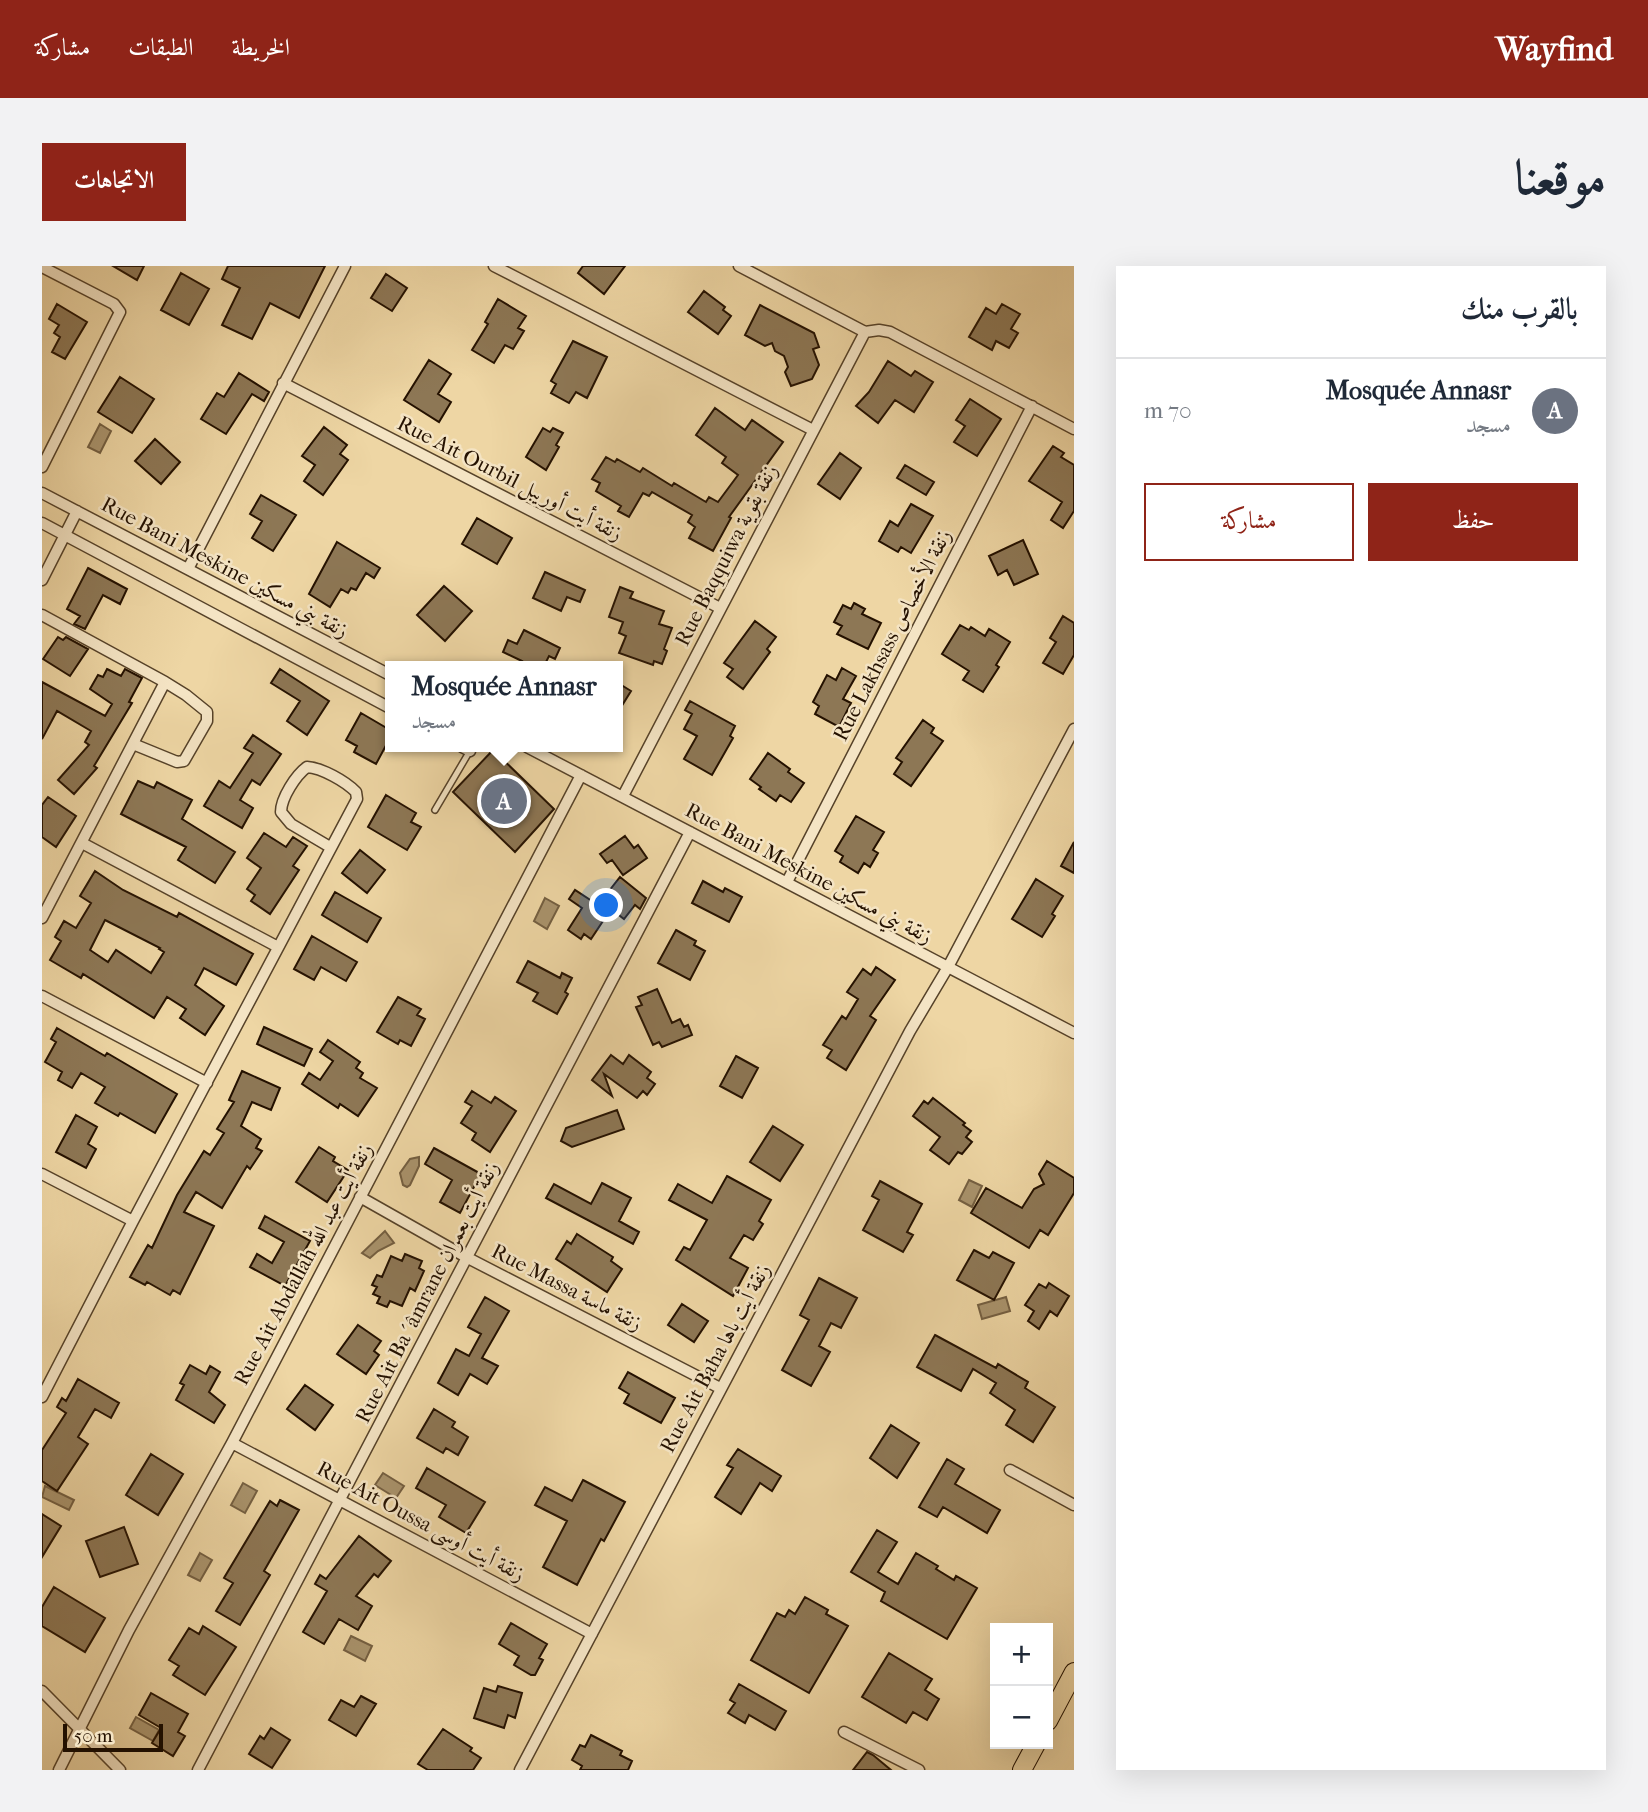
<!DOCTYPE html>
<html lang="ar">
<head>
<meta charset="utf-8">
<style>
	:root { --surface:#fff; --page:#f2f2f3; --text:#1f2937; --muted:#747a83; --line:#e0e1e3; --accent:#8f2418 }
	body { margin:0; font-family:"IM FELL French Canon",Amiri,serif; background:var(--page); color:var(--text); direction:rtl }
	.controls { position:absolute; right:21px; bottom:21px; display:grid; overflow:hidden; border-radius:0px; box-shadow:0 7px 28px #0002 }
	.controls button { width:63px; height:63px; display:grid; place-items:center; padding:0; border:0; border-bottom:2px solid var(--line); background:var(--surface); color:var(--text); font:35px sans-serif }
	.scale { position:absolute; left:21px; bottom:18px; width:100px; box-sizing:border-box; padding-left:7px; border:4px solid #241100; border-top:0; font-size:19px; line-height:24px; white-space:nowrap; color:#241100; -webkit-text-stroke:5px #f4e4c4; paint-order:stroke }
	.you { position:absolute; left:565px; top:640px; width:24px; height:24px; margin:-18px; border:5px solid #fff; border-radius:50%; background:#1a73e8; box-shadow:0 0 0 10px #1a73e833 }
	.badge { display:grid; place-items:center; width:46px; height:46px; border-radius:50%; background:var(--accent); color:#fff; font-size:23px; font-weight:700 }
	.pin { position:absolute; translate:-50% -50%; border:4px solid #fff; box-shadow:0 2px 7px #0006 }
	.popup { position:absolute; left:343px; top:395px; width:238px; height:91px; box-sizing:border-box; display:grid; place-content:center; border-radius:0px; background:var(--surface); filter:drop-shadow(0 2px 5px #0005); font-size:23px; white-space:nowrap; color:var(--muted) }
	.popup b { font-size:26px; color:var(--text) }
	.popup::after { content:''; position:absolute; left:50%; top:100%; margin-left:-14px; border:14px solid transparent; border-top-color:var(--surface) }
	.list { margin:0; padding:0; list-style:none }
	h2 { display:flex; justify-content:space-between; align-items:center; height:91px; margin:0; padding:0 28px; font-size:30px }
	h2 small { font-size:23px; font-weight:400; color:var(--muted) }
	.list li { display:grid; grid-template-columns:46px 1fr auto; gap:21px; align-items:center; box-sizing:border-box; height:105px; padding:0 28px; border-top:2px solid var(--line) }
	.list b { display:block; font-size:26px; white-space:nowrap }
	.list p { margin:0; font-size:23px; white-space:nowrap; color:var(--muted) }
	.list em { font-size:23px; font-style:normal; color:var(--muted) }
	.actions { display:flex; gap:14px; padding:21px 28px }
	.actions a { flex:1; padding:16px 0; border:2px solid var(--accent); border-radius:0px; text-align:center; font-size:24px; color:var(--accent) }
	.actions .main { background:var(--accent); color:#fff }
	.map { position:relative; flex:none; width:1032px; height:1504px; overflow:hidden; direction:ltr; border-radius:0px }
	header { display:flex; align-items:center; gap:42px; box-sizing:border-box; height:98px; padding:0 35px; background:var(--accent); color:#fff }
	header strong { font-size:33px }
	nav { display:flex; gap:38px; margin-inline-start:auto; font-size:24px }
	.intro { display:flex; align-items:center; justify-content:space-between; box-sizing:border-box; height:168px; padding:0 42px }
	h1 { margin:0; font-size:49px }
	.button { padding:18px 32px; border-radius:0px; background:var(--accent); color:#fff; font-size:24px; font-weight:700 }
	main { display:flex; gap:42px; padding:0 42px }
	aside { flex:1; background:var(--surface); border-radius:0px; box-shadow:0 7px 28px #0002 }
	.map>svg:first-child { display:block }
</style>
</head>
<body>
<header>
<strong>Wayfind</strong>
<nav><a>الخريطة</a><a>الطبقات</a><a>مشاركة</a></nav>
</header>
<div class="intro"><h1>موقعنا</h1><a class="button">الاتجاهات</a></div>
<main>
<aside>
<h2>بالقرب منك<small></small></h2>
<ul class="list">
<li><span class="badge" style="background:#6b7280">A</span><div><b>Mosquée Annasr</b><p>مسجد</p></div><em>70 m</em></li>
</ul>
<div class="actions"><a class="main">حفظ</a><a>مشاركة</a></div>
</aside>
<div class="map">
<svg width="1032" height="1504" viewBox="0 0 1032 1504">
	<rect width="100%" height="100%" fill="#eed6a4"/>
	<filter id="stains"><feTurbulence type="fractalNoise" baseFrequency=".00286" numOctaves="4"/><feColorMatrix values="0 0 0 0 .2 0 0 0 0 .09 0 0 0 0 .02 0 0 0 .5 -.17"/></filter>
	<radialGradient id="worn" r=".72"><stop offset=".6" stop-color="#630" stop-opacity="0"/><stop offset="1" stop-color="#630" stop-opacity=".3"/></radialGradient>
	<path fill="#a9936c" stroke="#745f41" stroke-width="2" d="M58 158 69 165 58 187 46 181Z
		M503 632 517 640 505 663 492 655Z
		M377 891V900L368 919 365 921 361 919 358 907 368 893Z
		M927 914 940 920 930 941 917 934Z
		M343 965 352 977 336 985 328 992 320 987Z
		M964 1031 968 1045 940 1053 936 1039Z
		M341 1207 362 1220 354 1232 333 1219Z
		M201 1217 215 1225 203 1247 189 1239Z
		M3 1220 32 1234 27 1244 0 1231Z
		M158 1287 170 1294 158 1315 146 1309Z
		M309 1370 330 1380 323 1395 302 1384Z
		M94 1451 117 1464 111 1475 88 1462Z"/>
	<path fill="#8d7755" stroke="#241100" stroke-width="2" fill-rule="evenodd" d="M71 0H102L95 14Z
		M186 0H283L257 52 228 37 210 73 180 59 198 22 180 13Z
		M541 0H583L562 28 536 7Z
		M139 7 167 23 147 59 119 44Z
		M344 8 365 22 350 45 329 32Z
		M662 25 683 41 681 44 689 50 676 68 646 46Z
		M456 33 484 50 476 62 482 65 471 83 463 79 452 97 430 84 446 58 443 56Z
		M15 38 45 56 23 93 10 86 18 71 12 67 17 59 7 53Z
		M960 38 978 48 969 63 976 67 967 82 954 75 950 84 927 71 944 42 954 48Z
		M718 39 772 67 777 81 771 83 777 99 770 113 749 120 743 106 746 101 742 90 733 85 730 77 723 80 703 69Z
		M531 75 565 91 545 132 534 126 527 137 509 127 514 118 509 115Z
		M387 94 409 108 396 128 409 136 397 156 362 134Z
		M846 95 869 110 873 105 891 116 872 146 853 134 836 157 814 140 827 126Z
		M197 107 227 126 222 135 210 128 184 168 159 153 175 127 182 131Z
		M78 111 112 133 90 167 56 146Z
		M928 133 959 153 935 190 912 176 923 160 914 154Z
		M673 142 703 164 710 154 741 176 687 251 689 252 671 285 647 272 653 261 646 256 650 249 610 226 607 230 601 227 587 251 576 245 579 240 554 225 558 217 550 213 564 191 573 196 575 193 598 206 601 202 630 220 632 217 664 236 667 231 676 236 696 209 680 197 684 191 654 169Z
		M282 161 305 179 298 188 306 194 281 229 262 215 273 199 260 190Z
		M501 162 508 166 511 162 521 167 514 179 517 181 504 204 484 191Z
		M113 173 138 196 119 218 93 195Z
		M1011 180 1022 187 1019 191 1032 199V245L1021 262 1009 254 1020 236 987 215Z
		M798 187 819 202 798 233 776 218Z
		M863 199 892 216 884 229 855 212Z
		M219 229 254 249 231 285 210 272 220 255 208 248Z
		M869 238 891 250 869 287 859 281 856 286 837 275 848 255 856 260Z
		M435 252 470 272 455 298 420 278Z
		M981 274 996 308 972 319 965 304 956 309 947 290Z
		M295 276 338 302 332 312 324 307 314 324 309 322 306 327 299 323 288 341 267 328Z
		M46 302 85 323 78 338 61 329 43 363 32 358 38 350 25 343Z
		M503 306 543 324 538 336 525 331 519 345 491 332Z
		M402 320 430 345 403 375 375 349Z
		M578 321 591 326 588 332 622 345 617 358 630 362 622 383 625 385 620 398 612 395 611 399 577 387 584 370 577 367 581 356 567 351Z
		M812 337 823 343 820 348 839 357 826 383 795 368 800 360 792 356 801 339 809 343Z
		M1021 350 1032 357V389L1021 408 1001 397 1014 376 1008 372Z
		M713 355 734 371 725 383 728 386 701 423 685 411 691 403 682 397Z
		M918 359 927 364 929 361 943 370 947 363 968 376 954 399 957 401 941 426 921 414 927 405 900 388Z
		M482 364 518 382 513 393 507 390 502 400H477L480 395 461 386 466 374 475 378Z
		M16 371 21 374 24 371 46 383 28 410 1 393Z
		M800 402 814 410 801 433 809 437 797 461 773 448 777 440 771 436 785 409 794 414Z
		M65 403 79 410 83 403 100 412 87 436 90 437 52 500 55 502 32 528 16 514 47 479 43 476 49 465 15 445 0 473V416L63 450 70 438 48 423 56 409 61 411Z
		M238 403 287 435 265 469 245 455 258 435 229 417Z
		M576 417 589 425 576 446Z
		M648 435 693 460 688 470 691 472 670 509 642 493 655 470 642 463 650 448 643 444Z
		M319 447 348 464V472L334 498 312 486 315 480 304 474Z
		M881 454 892 462 889 467 901 475 869 520 852 508 860 496 854 492Z
		M211 469 239 488 218 519 210 514 198 534 211 542 200 562 162 540 177 515 188 522 211 487 202 482Z
		M451 484 512 543 473 586 411 526Z
		M726 487 748 503 746 506 762 517 749 536 738 529 734 535 717 523 719 521 708 513Z
		M96 515 112 522 115 516 150 534 140 553 193 586 173 617 136 594 144 581 79 548Z
		M344 529 374 547 369 556 379 561 365 584 326 561Z
		M6 531 34 550 14 581 0 571V539Z
		M814 550 842 566 831 584 836 587 828 601 822 597 816 607 798 596 801 590 793 585Z
		M222 567 244 581 251 571 265 580 251 600 257 604 228 648 209 635 213 629 205 623 219 602 205 592Z
		M583 570 592 582 596 579 605 592 581 609 570 594 565 597 558 588Z
		M1032 576V607L1019 600Z
		M318 584 343 604 325 627 300 607Z
		M53 605 81 624 135 651 137 647 211 688 194 719 162 702 153 719 182 740 163 769 138 752 144 743 125 731 112 752 41 708 39 712 8 694 19 675 13 671 22 655 34 662 49 637 38 630ZM63 654 118 682 117 683 122 686 109 707 74 684 66 696 48 684Z
		M578 611 604 632 598 643 593 639 582 653 569 643 549 673 542 668 539 673 526 664 540 642 527 633 533 624 556 639Z
		M994 613 1021 630 1010 648 1013 650 1000 671 970 653Z
		M661 615 681 626 683 622 700 631 687 656 650 637Z
		M293 626 339 652 325 676 280 649Z
		M634 664 654 675 652 679 663 685 648 714 616 697Z
		M270 670 315 696 304 715 279 701 272 714 252 703Z
		M486 695 518 712 520 707 530 712 523 726 526 728 515 748 491 735 496 727 475 716Z
		M834 701 853 714 828 750 834 754 804 804 785 792 790 784 781 779 800 750 804 753 816 733 805 726 821 703 829 709Z
		M615 723 630 757 638 753 642 761 646 759 650 769 620 781 617 776 611 779 594 741 600 739 596 731Z
		M356 731 379 743 375 749 383 753 369 780 358 774 356 778 335 766Z
		M222 761 270 783 262 800 215 778Z
		M15 762 63 790 65 787 135 828 113 867 78 847 76 850 53 837 63 821 39 807 30 822 16 814 20 806 3 796 14 776 9 773Z
		M286 774 318 796 314 802 321 807 318 812 335 822 316 850 298 838 296 842 260 818 267 807 278 814 291 795 278 786Z
		M569 789 581 798 587 789 609 806 605 812 613 818 605 829 601 825 595 832 562 808 570 830 550 814Z
		M694 790 716 802 700 832 678 820Z
		M200 805 238 822 229 844 210 836 199 860 219 873 214 882 220 885 208 903 205 900 180 942 154 926 142 946 172 960 138 1028 131 1024 128 1029 105 1016 103 1019 88 1011 106 979 110 982 135 929 162 885 168 889 182 867 175 863 192 836 187 834Z
		M430 825 449 837 453 831 474 845 448 886 430 874 434 867 419 857 430 840 423 836Z
		M891 832 923 857 921 859 929 865 924 871 930 876 920 888 916 886 907 898 888 884 898 871 871 850 882 835 886 838Z
		M575 844 582 863 530 881 519 875 524 862Z
		M34 849 55 861 46 878 54 883 44 902 14 886Z
		M731 860 761 879 738 915 708 896Z
		M277 881 293 891 291 895 306 904 285 936 254 916Z
		M392 882 439 908 418 947 398 936 410 914 383 898Z
		M1005 895 1032 912V927L1006 969 998 964 987 982 929 947 944 922 980 942 992 923 1002 918 997 908Z
		M685 910 729 934 717 955 721 958 711 974 702 969 688 992 706 1002 691 1030 634 994 642 981 648 984 665 954 627 934 636 918 670 937Z
		M838 915 880 938 865 966 871 969 861 986 821 964 837 934 830 930Z
		M560 917 589 932 577 955 597 966 591 978 504 932 512 918 549 938Z
		M223 950 268 975 243 1020 208 1001 215 988 230 997 242 976 217 962Z
		M535 968 571 991 569 995 580 1003 565 1026 514 993 525 975 529 978Z
		M932 984 947 992 951 986 972 997 952 1034 915 1014Z
		M363 988 380 995 377 1002 382 1005 373 1025 368 1022 360 1040 348 1035 345 1041 335 1037 338 1031 331 1028 335 1021 330 1019 335 1009 340 1011 349 990 360 995Z
		M777 1012 815 1032 799 1062 789 1057 777 1080 788 1086 769 1120 740 1104 767 1054 758 1049Z
		M1007 1017 1027 1030 1015 1050 1008 1045 997 1063 986 1055 992 1045 983 1039 997 1018 1004 1022Z
		M443 1031 467 1045 440 1092 456 1100 445 1118 428 1108 416 1129 396 1117 414 1083 427 1090 439 1068 426 1061Z
		M640 1038 666 1055 652 1076 626 1059Z
		M316 1059 339 1075 332 1085 337 1089 324 1108 295 1088Z
		M893 1069 954 1102 956 1098 986 1116 983 1122 1013 1141 991 1176 964 1159 973 1144 948 1127 954 1117 931 1103 919 1125 875 1101Z
		M148 1099 164 1108 168 1100 178 1106 167 1126 183 1139 172 1157 134 1134 142 1119 138 1117Z
		M586 1106 633 1132 619 1157 582 1137 587 1128 577 1122Z
		M36 1113 77 1137 69 1152 53 1143 36 1171 46 1178 15 1225 0 1215V1184L24 1147 15 1141 20 1132 24 1135Z
		M263 1119 291 1139 273 1164 245 1143Z
		M392 1143 413 1156 410 1161 426 1171 416 1189 404 1182 401 1187 375 1172Z
		M849 1159 877 1177 855 1212 828 1192Z
		M696 1183 739 1210 730 1225 718 1217 699 1248 673 1231 691 1202 685 1199Z
		M109 1188 141 1208 116 1249 84 1229Z
		M905 1193 922 1203 913 1218 958 1244 945 1267 901 1241 895 1251 877 1241Z
		M385 1202 443 1236 424 1267 397 1251 404 1239 374 1222Z
		M541 1214 583 1236 562 1275 559 1273 535 1319 501 1301 525 1255 493 1239 503 1221 530 1235Z
		M238 1234 257 1244 222 1305 228 1309 198 1359 174 1345 191 1317 182 1312 228 1235 235 1240Z
		M0 1248 19 1260 0 1291Z
		M82 1261 96 1298 58 1311 44 1275Z
		M835 1264 855 1276 836 1306 856 1318 874 1287 896 1300 894 1303 912 1314 914 1310 935 1322 905 1373 839 1335 843 1326 809 1306Z
		M317 1270 349 1295 336 1311 332 1308 314 1330 330 1340 316 1364 297 1353 282 1378 261 1366 285 1325 273 1318 278 1309 284 1313Z
		M12 1321 63 1352 43 1386 0 1360V1341Z
		M763 1331 786 1344 784 1348 806 1360 767 1427 709 1394 735 1347 743 1351 747 1344 753 1348Z
		M469 1357 505 1378 497 1392 501 1394 493 1409H489L472 1399 477 1390 457 1378Z
		M161 1360 194 1381 163 1429 131 1409 137 1400 127 1394 147 1362 157 1368Z
		M847 1387 890 1413 883 1424 897 1433 885 1454 871 1446 864 1457 820 1431Z
		M697 1418 744 1445 733 1464 707 1449 703 1457 686 1447 693 1437 688 1434Z
		M456 1420 480 1427 473 1452 466 1449 462 1462 432 1452 442 1422 454 1426Z
		M109 1427 146 1448 136 1466 143 1470 131 1490 110 1477 119 1462 97 1449Z
		M319 1430 334 1438 314 1470 287 1454 299 1434 312 1441Z
		M229 1462 248 1474 230 1502 207 1488 218 1470 222 1473Z
		M401 1463 430 1482 428 1485 439 1492 431 1504H386L376 1498Z
		M549 1469 580 1485 578 1489 590 1495 586 1504H538L540 1500 530 1494 538 1479 543 1481Z
		M825 1486 831 1489 849 1504H811Z"/>
	<g fill="none" stroke-linecap="round" stroke-linejoin="round">
		<g stroke="#564229" stroke-width="8">
			<path id="lane" d="M393 544 429 483"/>
		</g>
		<g stroke="#564229" stroke-width="13">
			<path id="street" d="M452 0 771 164
				M697 0 823 66 837 64 848 66 1032 163
				M0 1 72 38 78 46 0 201
				M241 117 678 342
				M0 227 348 409
				M0 257 348 442
				M146 303 303 0
				M0 314 35 245
				M0 349 123 416 144 429 165 446V455L142 495 135 496 91 478
				M420 481 428 485
				M485 481 1032 767
				M581 530 823 66
				M40 577 236 681
				M745 616 990 140
				M0 652 123 416
				M0 730 165 817
				M0 908 91 955
				M318 931 424 991 678 1122
				M0 1131 91 955 315 533 314 526C303 515 280 502 265 501 254 509 239 532 239 546L249 558 288 581
				M190 1177 550 1368
				M968 1204 1032 1239
				M0 1425 78 1504
				M802 1466 877 1504
				M17 1504 87 1364 190 1177 539 509
				M156 1504 648 566
				M478 1504 868 765 906 701 1032 463"/>
		</g>
		<g stroke="#241100" stroke-width="20">
			<path id="primary" d="M1006 1455 1032 1406
				M980 1504 994 1478"/>
		</g>
		<use href="#lane" stroke="#f4e4c4" stroke-width="5"/>
		<use href="#street" stroke="#f4e4c4" stroke-width="10"/>
		<use href="#primary" stroke="#eed6a4" stroke-width="18"/>
	</g>
	<g text-anchor="middle" dominant-baseline="central" stroke-width="5" stroke-linejoin="round" paint-order="stroke">
		<g font-size="21" fill="#241100" stroke="#f4e4c4">
			<text transform="translate(468 212) rotate(27)">Rue Ait Ourbil زنقة أيت أوريبل</text>
			<text transform="translate(684 289) rotate(-63)">Rue Baqquiwa زنقة بقوية</text>
			<text transform="translate(183 301) rotate(28)">Rue Bani Meskine زنقة بني مسكين</text>
			<text transform="translate(850 369) rotate(-63)">Rue Lakhsass زنقة الأخصاص</text>
			<text transform="translate(767 607) rotate(28)">Rue Bani Meskine زنقة بني مسكين</text>
			<text transform="translate(261 998) rotate(-62)">Rue Ait Abdallah زنقة أيت عبد الله</text>
			<text transform="translate(525 1021) rotate(27)">Rue Massa زنقة ماسة</text>
			<text transform="translate(385 1026) rotate(-63)">Rue Ait Ba´âmrane زنقة أيت بعمران</text>
			<text transform="translate(673 1092) rotate(-62)">Rue Ait Baha زنقة أيت باها</text>
			<text transform="translate(379 1255) rotate(28)">Rue Ait Oussa زنقة أيت أوسى</text>
		</g>
	</g>
	<rect width="100%" height="100%" filter="url(#stains)"/>
	<rect width="100%" height="100%" fill="url(#worn)"/>
</svg>
<div class="controls">
<button>+</button>
<button>−</button>
</div>
<div class="scale">50 m</div>
<div class="you"></div>
<div class="pin badge" style="left:462px;top:535px;background:#6b7280">A</div>
<div class="popup"><b>Mosquée Annasr</b>مسجد</div>
</div>
</main>
</body>
</html>
